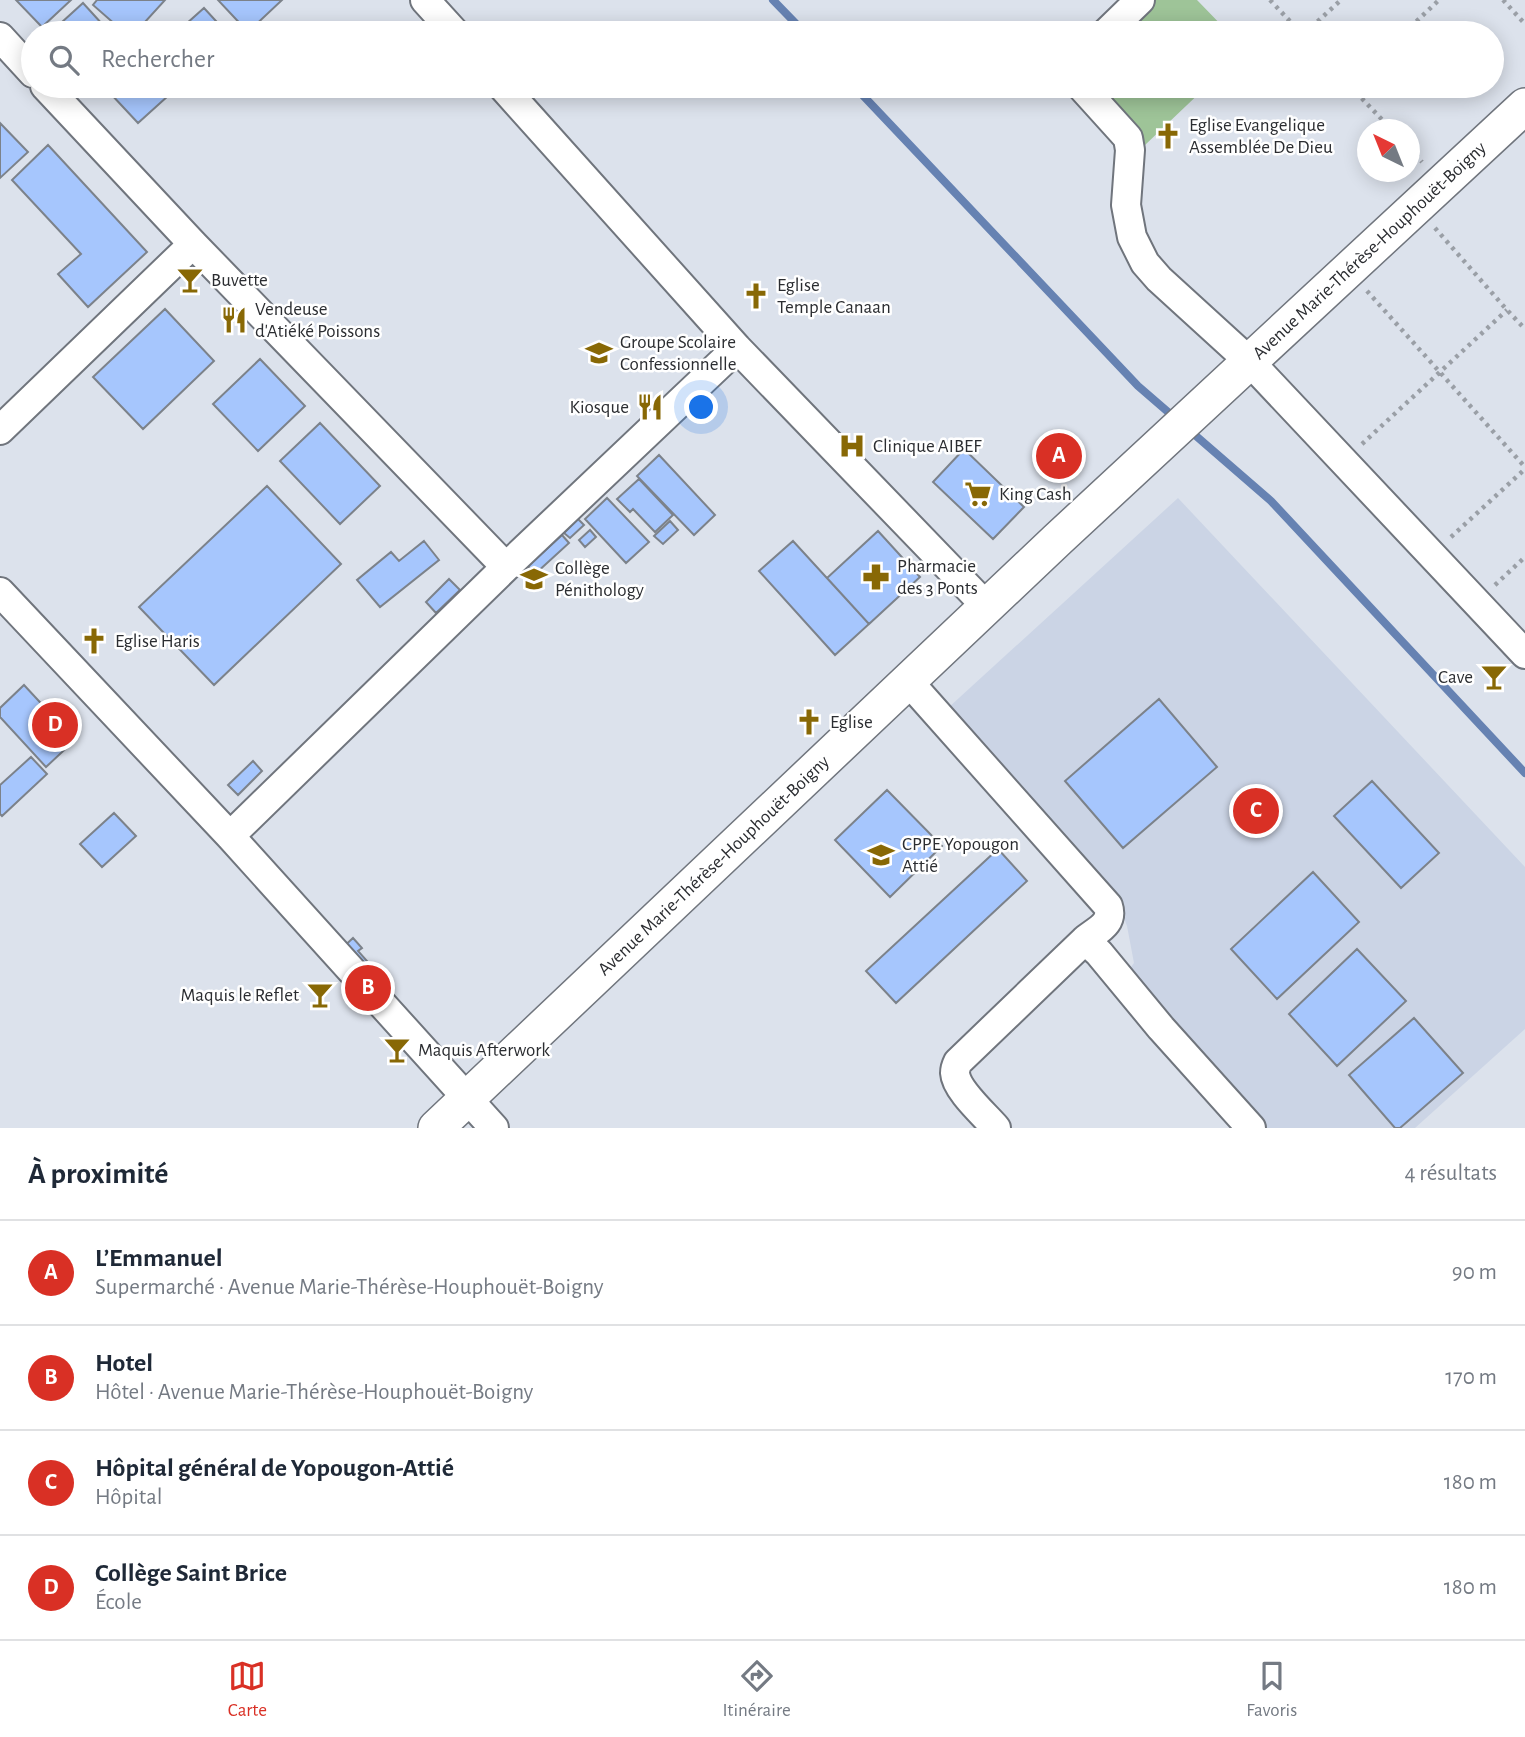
<!DOCTYPE html>
<html lang="fr">
<head>
<meta charset="utf-8">
<style>
	:root { --surface:#fff; --page:#f2f2f3; --text:#1f2937; --muted:#747a83; --line:#e0e1e3; --accent:#d93025 }
	body { margin:0; font-family:"Alegreya Sans",sans-serif; background:var(--page); color:var(--text) }
	.compass { position:absolute; left:1357px; top:119px; width:63px; height:63px; border-radius:50%; background:var(--surface); box-shadow:0 4px 18px #0003; rotate:317deg }
	.you { position:absolute; left:702px; top:408px; width:24px; height:24px; margin:-18px; border:5px solid #fff; border-radius:50%; background:#1a73e8; box-shadow:0 0 0 10px #1a73e833 }
	.badge { display:grid; place-items:center; width:46px; height:46px; border-radius:50%; background:var(--accent); color:#fff; font-size:23px; font-weight:700 }
	.pin { position:absolute; translate:-50% -50%; border:4px solid #fff; box-shadow:0 2px 7px #0006 }
	.list { margin:0; padding:0; list-style:none }
	h2 { display:flex; justify-content:space-between; align-items:center; height:91px; margin:0; padding:0 28px; font-size:30px }
	h2 small { font-size:23px; font-weight:400; color:var(--muted) }
	.list li { display:grid; grid-template-columns:46px 1fr auto; gap:21px; align-items:center; box-sizing:border-box; height:105px; padding:0 28px; border-top:2px solid var(--line) }
	.list b { display:block; font-size:26px; white-space:nowrap }
	.list p { margin:0; font-size:23px; white-space:nowrap; color:var(--muted) }
	.list em { font-size:23px; font-style:normal; color:var(--muted) }
	.icon { flex:none; width:38px; height:38px; fill:none; stroke:currentColor; stroke-width:2; stroke-linecap:round; stroke-linejoin:round }
	.map { position:relative; flex:none; width:1525px; height:1128px; overflow:hidden }
	.search { position:absolute; background:var(--surface); box-shadow:0 4px 18px #0003; left:21px; right:21px; top:21px; height:77px; display:flex; align-items:center; gap:18px; box-sizing:border-box; padding:0 24px; border-radius:38px; color:var(--muted); font-size:26px }
	.sheet { height:511px; background:var(--surface) }
	nav { display:flex; justify-content:space-around; align-items:center; box-sizing:border-box; height:98px; border-top:2px solid var(--line); background:var(--surface); font-size:19px; color:var(--muted) }
	nav a { display:grid; justify-items:center; gap:4px }
	nav .on { color:var(--accent) }
	.map>svg:first-child { display:block }
</style>
</head>
<body>
<div class="map">
<svg width="1525" height="1128" viewBox="0 0 1525 1128">
	<rect width="100%" height="100%" fill="#dce2ec"/>
	<path fill="#cbd4e5" d="M1178 498 1525 867V1029L1415 1128H1247L1113 992 1134 963 1127 926 1115 894 948 708Z"/>
	<path fill="#9ec498" d="M1149 0H1197L1229 33H1114Z
		M1088 86H1207L1145 145Z"/>
	<g fill="none" stroke-linecap="round" stroke-linejoin="round">
		<path stroke="#6682b2" stroke-width="8" d="M773 0 805 33
			M854 86 1138 386 1175 418
			M1188 429 1271 501 1525 773"/>
	</g>
	<path fill="#a6c6fd" stroke="#7c828a" stroke-width="2" d="M16 0H71L42 27Z
		M97 0H165L135 33H125L93 5Z
		M218 0H282L248 32Z
		M83 3 103 25 94 33H50Z
		M204 8 227 33H176Z
		M118 86H179L138 123 110 93Z
		M0 123 28 152 0 178Z
		M48 145 147 252 88 307 58 274 81 254 12 180Z
		M165 309 214 361 143 429 93 377Z
		M260 359 305 406 258 451 213 404Z
		M320 423 380 486 340 524 280 461Z
		M964 449 1024 507 993 539 933 482Z
		M659 455 715 515 694 535 637 476Z
		M639 479 673 515 655 532 633 509 630 512 617 499Z
		M267 486 341 564 214 685 139 607Z
		M607 498 649 542 626 563 585 519Z
		M578 519 584 525 570 538 564 533Z
		M670 521 678 530 663 544 654 536Z
		M590 530 596 537 585 547 579 540Z
		M878 531 920 577 869 624 827 578Z
		M562 535 569 543 535 574 528 566Z
		M424 541 439 560 380 607 357 580 391 552 399 561Z
		M793 541 869 624 835 655 759 571Z
		M449 579 460 590 436 613 426 602Z
		M24 685 75 740 46 767 0 717V708Z
		M1159 699 1217 767 1123 848 1065 781Z
		M31 757 47 774 2 816 0 814V785Z
		M253 761 262 771 238 795 228 785Z
		M1372 781 1439 853 1401 888 1334 816Z
		M887 790 942 846 890 897 835 840Z
		M114 813 136 836 102 867 80 844Z
		M998 849 1027 881 896 1003 866 971Z
		M1313 872 1359 922 1277 999 1231 949Z
		M353 938 362 948 358 951 389 986 380 994 340 950Z
		M1357 949 1406 1001 1337 1066 1289 1014Z
		M1414 1018 1463 1073 1400 1128H1395L1349 1075Z"/>
	<g fill="none" stroke-linecap="round" stroke-linejoin="round">
		<g stroke="#70757d" stroke-width="32">
			<path id="minor" d="M425 0 455 33
				M1106 33 1140 0
				M0 37 33 73
				M45 86 193 244 506 567
				M502 86 737 348 987 607
				M1081 86 1128 138 1130 150 1126 205 1132 237 1145 263 1159 279 1250 362 1525 654
				M0 430 193 244
				M0 592 230 836 494 1128
				M908 681 1108 906C1114 924 1097 930 1085 940L958 1062C956 1066 955 1069 955 1073 956 1090 985 1115 996 1128
				M230 836 506 567 737 348
				M1085 940 1099 953 1161 1028 1251 1128"/>
		</g>
		<g stroke="#70757d" stroke-width="38">
			<g id="tertiary">
				<path id="s1" d="M436 1128 1057 540 1525 106"/>
			</g>
		</g>
		<path stroke="#9a9fa6" stroke-width="4.5" stroke-dasharray="3.5 5" stroke-linecap="butt" d="M1270 0 1301 33
			M1503 0 1525 24
			M1305 33 1341 0
			M1404 33 1439 0
			M1350 86 1392 130
			M1410 148 1422 162
			M1435 228 1507 310 1525 329
			M1367 291 1525 467
			M1362 444 1507 310
			M1451 537 1525 469
			M1495 585 1525 557"/>
		<use href="#minor" stroke="#fff" stroke-width="28"/>
		<use href="#tertiary" stroke="#fff" stroke-width="35"/>
	</g>
	<defs>
		<g id="church-bare" transform="scale(2.1)"><path d="M-1.2-6h2.4v3.5h3.3v2.4h-3.3V6h-2.4V-.1h-3.3v-2.4h3.3Z" fill="#886805" stroke="#fff" stroke-width="2.5" paint-order="stroke"/></g>
		<g id="bar-bare" transform="scale(2.1)"><path d="M-6-5H6L.8 .8V4.5H3.5V6h-7V4.5H-.8V.8Z" fill="#886805" stroke="#fff" stroke-width="2.5" paint-order="stroke"/></g>
		<g id="restaurant-bare" transform="scale(2.1)"><path d="M-5-6h1v4h1v-4h1v4h1v-4h1v5L-1.5 .5V6h-2V.5L-5-1ZM5-6V6H3V1.5H1.5Q1.5-4 5-6Z" fill="#886805" stroke="#fff" stroke-width="2.5" paint-order="stroke"/></g>
		<g id="school-bare" transform="scale(2.1)"><path d="M0-5L7-2L0 1L-7-2ZM-4 1L0 2.5L4 1V4Q0 6-4 4Z" fill="#886805" stroke="#fff" stroke-width="2.5" paint-order="stroke"/></g>
		<g id="hospital-bare" transform="scale(2.1)"><path d="M-5-5h3v3.5h4V-5h3V5h-3V1.5h-4V5h-3Z" fill="#886805" stroke="#fff" stroke-width="2.5" paint-order="stroke"/></g>
		<g id="supermarket-bare" transform="scale(2.1)"><path d="M-6-5.5h2.5l.6 2H6L4.5 2H-2.5L-4.4-4H-6ZM-1.5 3.2a1.3 1.3 0 1 0 .1 0ZM3 3.2a1.3 1.3 0 1 0 .1 0Z" fill="#886805" stroke="#fff" stroke-width="2.5" paint-order="stroke"/></g>
		<g id="pharmacy-bare" transform="scale(2.1)"><path d="M-2-6h4v4h4v4h-4v4h-4v-4h-4v-4h4Z" fill="#886805" stroke="#fff" stroke-width="2.5" paint-order="stroke"/></g>
	</defs>
	<g fill-rule="evenodd">
		<use href="#church-bare" x="1168" y="136"/>
		<use href="#bar-bare" x="190" y="280"/>
		<use href="#church-bare" x="756" y="296"/>
		<use href="#restaurant-bare" x="234" y="320"/>
		<use href="#school-bare" x="599" y="353"/>
		<use href="#restaurant-bare" x="650" y="407"/>
		<use href="#hospital-bare" x="852" y="446"/>
		<use href="#supermarket-bare" x="978" y="494"/>
		<use href="#pharmacy-bare" x="876" y="577"/>
		<use href="#school-bare" x="534" y="579"/>
		<use href="#church-bare" x="94" y="641"/>
		<use href="#bar-bare" x="1494" y="677"/>
		<use href="#church-bare" x="809" y="722"/>
		<use href="#school-bare" x="881" y="855"/>
		<use href="#bar-bare" x="320" y="995"/>
		<use href="#bar-bare" x="397" y="1050"/>
	</g>
	<g text-anchor="middle" dominant-baseline="central" stroke-width="5" stroke-linejoin="round" paint-order="stroke">
		<g font-size="19" fill="#2b2d31" stroke="#fff" text-anchor="start">
			<text x="1189" y="125">Eglise Evangelique<tspan x="1189" dy="22">Assemblée De Dieu</tspan></text>
			<text x="211" y="280">Buvette</text>
			<text x="777" y="285">Eglise<tspan x="777" dy="22">Temple Canaan</tspan></text>
			<text x="255" y="309">Vendeuse<tspan x="255" dy="22">d'Atiéké Poissons</tspan></text>
			<text x="620" y="342">Groupe Scolaire<tspan x="620" dy="22">Confessionnelle</tspan></text>
			<text x="629" y="407" text-anchor="end">Kiosque</text>
			<text x="873" y="446">Clinique AIBEF</text>
			<text x="999" y="494">King Cash</text>
			<text x="897" y="566">Pharmacie<tspan x="897" dy="22">des 3 Ponts</tspan></text>
			<text x="555" y="568">Collège<tspan x="555" dy="22">Pénithology</tspan></text>
			<text x="115" y="641">Eglise Haris</text>
			<text x="1473" y="677" text-anchor="end">Cave</text>
			<text x="830" y="722">Eglise</text>
			<text x="902" y="844">CPPE Yopougon<tspan x="902" dy="22">Attié</tspan></text>
			<text x="299" y="995" text-anchor="end">Maquis le Reflet</text>
			<text x="418" y="1050">Maquis Afterwork</text>
		</g>
		<g font-size="19" fill="#2b2d31" stroke="#fff">
			<text stroke="none"><textPath href="#s1" startOffset="1281">Avenue Marie-Thérèse-Houphouët-Boigny</textPath></text>
			<text stroke="none"><textPath href="#s1" startOffset="382">Avenue Marie-Thérèse-Houphouët-Boigny</textPath></text>
		</g>
	</g>
</svg>
<svg class="compass" viewBox="-18 -18 36 36"><path d="M0-13l5 13h-10z" fill="#e53935"/><path d="M0 13l5-13h-10z" fill="#747a83"/></svg>
<div class="you"></div>
<div class="pin badge" style="left:1059px;top:456px">A</div>
<div class="pin badge" style="left:368px;top:988px">B</div>
<div class="pin badge" style="left:1256px;top:811px">C</div>
<div class="pin badge" style="left:55px;top:725px">D</div>
<div class="search"><svg class="icon" aria-label="search" viewBox="0 0 24 24"><circle cx="10" cy="10" r="6"/><path d="M15 15l6 6"/></svg>Rechercher</div>
</div>
<section class="sheet">
<h2>À proximité<small>4 résultats</small></h2>
<ul class="list">
<li><span class="badge">A</span><div><b>L’Emmanuel</b><p>Supermarché · Avenue Marie-Thérèse-Houphouët-Boigny</p></div><em>90 m</em></li>
<li><span class="badge">B</span><div><b>Hotel</b><p>Hôtel · Avenue Marie-Thérèse-Houphouët-Boigny</p></div><em>170 m</em></li>
<li><span class="badge">C</span><div><b>Hôpital général de Yopougon-Attié</b><p>Hôpital</p></div><em>180 m</em></li>
<li><span class="badge">D</span><div><b>Collège Saint Brice</b><p>École</p></div><em>180 m</em></li>
</ul>
</section>
<nav>
<a class="on"><svg class="icon" aria-label="map" viewBox="0 0 24 24"><path d="M3 6l6-2 6 2 6-2v14l-6 2-6-2-6 2zM9 4v14M15 6v14"/></svg>Carte</a>
<a><svg class="icon" aria-label="directions" viewBox="0 0 24 24"><path d="M12 3l9 9-9 9-9-9zM9 14v-3h6M13 9l2 2-2 2"/></svg>Itinéraire</a>
<a><svg class="icon" aria-label="saved" viewBox="0 0 24 24"><path d="M7 4h10v16l-5-4-5 4z"/></svg>Favoris</a>
</nav>
</body>
</html>
